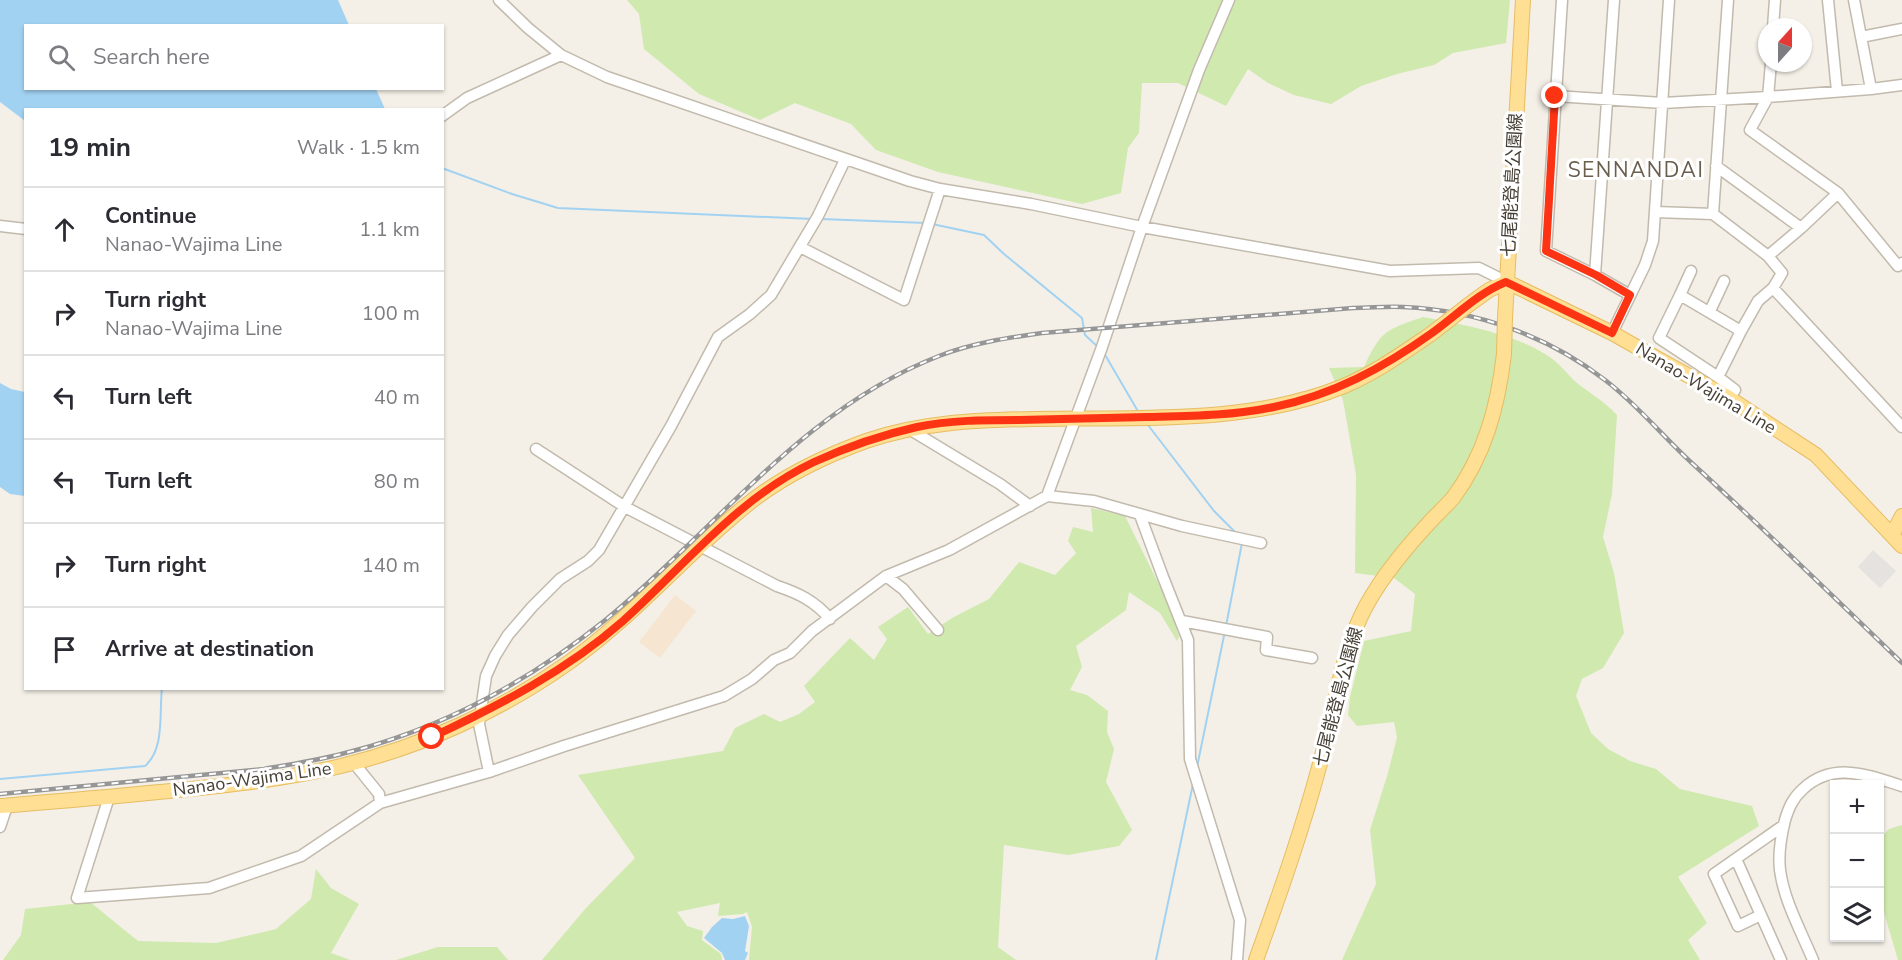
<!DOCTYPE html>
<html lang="en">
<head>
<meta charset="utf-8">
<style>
	:root { --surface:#fff; --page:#f7f7f7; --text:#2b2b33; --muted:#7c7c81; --line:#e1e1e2 }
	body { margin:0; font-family:"Nunito Sans","Noto Sans JP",sans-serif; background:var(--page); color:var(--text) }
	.controls { position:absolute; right:18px; bottom:18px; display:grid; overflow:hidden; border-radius:0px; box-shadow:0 2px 4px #0004 }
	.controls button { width:54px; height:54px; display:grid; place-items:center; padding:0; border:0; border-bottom:2px solid var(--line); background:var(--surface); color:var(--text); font:30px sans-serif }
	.compass { position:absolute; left:1758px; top:18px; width:54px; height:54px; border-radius:50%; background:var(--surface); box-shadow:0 2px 4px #0004; rotate:21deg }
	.stop { position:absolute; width:18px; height:18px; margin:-14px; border:4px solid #fd3414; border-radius:50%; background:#fff }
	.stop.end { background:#fd3414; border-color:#fff; box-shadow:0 2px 6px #0008 }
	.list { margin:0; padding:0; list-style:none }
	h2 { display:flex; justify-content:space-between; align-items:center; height:78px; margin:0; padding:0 24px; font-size:26px }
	h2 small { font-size:20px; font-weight:400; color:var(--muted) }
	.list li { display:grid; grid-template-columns:39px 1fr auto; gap:18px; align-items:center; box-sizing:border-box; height:84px; padding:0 24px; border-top:2px solid var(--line) }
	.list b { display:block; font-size:22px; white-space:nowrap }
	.list p { margin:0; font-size:20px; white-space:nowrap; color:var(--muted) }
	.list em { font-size:20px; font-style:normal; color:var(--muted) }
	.icon { flex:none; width:33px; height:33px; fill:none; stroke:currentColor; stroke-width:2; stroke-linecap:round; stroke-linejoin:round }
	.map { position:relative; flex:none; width:1902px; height:960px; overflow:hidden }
	.search { position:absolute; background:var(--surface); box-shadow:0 2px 4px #0004; left:24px; top:24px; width:420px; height:66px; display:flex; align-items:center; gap:15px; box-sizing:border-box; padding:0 21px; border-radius:0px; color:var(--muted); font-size:22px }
	.panel { position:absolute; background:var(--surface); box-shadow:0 2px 4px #0004; left:24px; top:108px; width:420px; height:582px; border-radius:0px }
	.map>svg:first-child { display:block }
</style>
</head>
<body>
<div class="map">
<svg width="1902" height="960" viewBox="0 0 1902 960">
	<rect width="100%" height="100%" fill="#f4f0e7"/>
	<path fill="#f6e6d1" d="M675 595 696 611 660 658 639 642Z"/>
	<path fill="#cfe9af" d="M627 0H1510L1506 43 1453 53 1434 65 1397 74 1361 86 1331 104 1294 95 1268 83 1248 69 1226 106 1178 83H1142L1139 133 1128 148 1121 193 1082 204 938 172 876 150 851 124 795 103 760 120 699 94 644 49 639 14Z
		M1423 317C1461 324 1520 335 1551 358 1561 365 1568 375 1577 383 1591 394 1605 402 1617 415L1612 494 1603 537 1614 573 1624 633 1603 668 1582 679 1576 696 1591 733 1608 749 1630 761 1656 769 1680 789 1752 806 1759 826 1678 877 1707 923 1688 940 1700 960H1342L1376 884 1370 830 1388 773 1397 737 1394 722 1357 726 1348 715 1350 697 1364 641 1411 631 1415 594 1394 578 1355 573 1356 475 1343 400 1329 368 1364 367C1381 330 1386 330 1423 317Z
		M1091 508 1125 516 1169 605 1179 637 1177 641 1160 613 1129 592 1126 610 1076 646 1082 667 1070 690 1087 695 1108 711 1107 732 1114 749 1106 782 1132 830 1119 846 1068 855 1004 845 998 947 1016 960H749L752 927 747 912 743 914 718 916 720 903 677 912 687 926 703 931 702 940 721 954 722 960H542L586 908 635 858 578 775 723 751 735 728 764 714 780 722 799 714 815 702 804 686 850 638 874 660 887 639 878 627 908 607 928 634 952 618 989 599 1019 562 1055 575 1076 553 1068 541 1073 527 1093 532Z
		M1902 825V960H1898L1885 916 1880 886V838L1889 829Z
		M316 869 331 888 359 904 331 953 350 960H3L21 935 25 909 90 902 138 941 216 943 276 929 311 899Z
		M438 947H497L508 960H396Z"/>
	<path fill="#e5e2df" d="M1873 550 1896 571 1880 588 1858 567Z"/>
	<path fill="#a2d2f2" d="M0 0H338L349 25 26 26V88L376 89 385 109 26 110 25 121 0 102Z
		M0 383 11 389 25 392V496L10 494 0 487Z
		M745 916 749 926 745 951 748 953 745 960H725L722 953 704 938 712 927 722 918 733 919Z"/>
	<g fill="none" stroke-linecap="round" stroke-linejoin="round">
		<path stroke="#a2d2f2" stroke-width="2" d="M442 168 512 194 558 208 813 219
			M821 219 926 223
			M932 224 984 235 1004 254 1082 318 1085 335 1098 347
			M1104 353 1139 413
			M1148 425 1214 511 1237 534
			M1226 626 1242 543
			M1197 767 1225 631
			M0 779 145 766C165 749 159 713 162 688
			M1156 960 1193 784"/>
		<g stroke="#c2baac" stroke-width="13">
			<path id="minor" d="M499 0 528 28 561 55 607 77 910 181 940 189 1031 204 1142 227 1390 271 1479 268 1507 282
				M1562 0 1546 251 1595 275 1630 295
				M1828 0 1837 91
				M1854 0 1871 89
				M1773 27 1775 0
				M1861 37 1902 29
				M1771 63 1768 97 1750 130 1838 193 1898 266 1902 263
				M1555 96 1663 103 1768 97 1871 89 1902 85
				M442 116 467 98 561 55
				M1716 166 1801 228
				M1655 212 1713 214 1768 256 1782 273 1773 288 1758 301 1741 331
				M1713 214 1728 0
				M0 226 26 229
				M800 247 904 300 940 189
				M1768 256 1801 228 1838 193
				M1595 275 1614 0
				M1773 288 1902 427
				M1680 295 1691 271
				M1710 311 1724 281
				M1612 333 1645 265 1653 241 1669 0
				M1718 377 1659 338 1680 295 1741 331 1718 377 1735 390 1729 398
				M909 429 1000 484 1030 506
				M536 449 625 507 777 586C798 593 815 601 830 619
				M1047 496 1102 347 1142 227 1199 70 1229 0
				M1140 515 1163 577 1188 640 1190 759 1240 920 1237 960
				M886 576 903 589 938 630
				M1182 621 1267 637 1266 650 1312 658
				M354 763 379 794 380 803
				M489 772 479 724 486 676 495 656 508 635 532 607 560 579 588 561 599 550 671 426 718 337 750 314 771 295 818 216 845 160
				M109 797 77 898 209 888 301 856 380 803 489 772 564 746 724 696 752 679 774 660 790 653 812 631 886 576 949 550 1047 496 1094 501 1182 526 1261 543
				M0 827 7 806
				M1736 859 1781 960
				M1761 915 1738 926 1714 874 1784 825
				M1813 960C1801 931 1784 901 1780 870 1778 853 1781 836 1785 820 1789 807 1793 798 1803 789 1833 761 1868 775 1902 786"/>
		</g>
		<g stroke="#e6bd63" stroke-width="16">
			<path id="major" d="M1467 306 1489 290 1507 282 1612 333 1660 360 1729 398 1816 455 1902 546
				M1505 318 1523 0
				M1892 535 1902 516
				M0 806C49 802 99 798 148 793 213 787 277 781 341 766 421 747 500 711 568 663 632 618 682 558 743 508 779 478 822 457 866 441 921 422 978 420 1035 419 1136 417 1250 425 1344 386 1375 373 1403 353 1431 334
				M1256 960C1280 893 1304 825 1322 756 1335 710 1340 660 1361 616 1377 582 1402 552 1428 524 1436 515 1445 507 1453 498 1485 455 1498 406 1504 354"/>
		</g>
		<use href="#minor" stroke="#fff" stroke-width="10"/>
		<use href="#major" stroke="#ffdf94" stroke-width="14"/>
		<g stroke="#969696" stroke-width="4.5">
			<path id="rail" d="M0 794 264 769C292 764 321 760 349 752 442 728 529 681 604 621 715 531 802 409 939 356 972 343 1007 338 1042 333L1353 308C1370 308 1387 306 1403 307 1476 310 1548 336 1605 380 1638 405 1664 438 1694 465 1765 530 1833 596 1902 663"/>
		</g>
		<use href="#rail" stroke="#fff" stroke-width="2" stroke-dasharray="7" stroke-linecap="butt"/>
		<g stroke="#e6bd63" stroke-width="16" stroke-linecap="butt">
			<path id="major-bridge" d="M1431 334 1467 306
				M1504 354 1505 318"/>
		</g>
		<use href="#major-bridge" stroke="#ffdf94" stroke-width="14"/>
	</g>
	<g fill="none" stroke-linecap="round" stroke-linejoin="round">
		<path stroke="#fd3414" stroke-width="8" d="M432 737C500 705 566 671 623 621 684 566 738 498 814 462 847 447 881 435 917 427 950 420 985 420 1019 420 1062 419 1104 418 1147 417 1190 416 1231 416 1274 407 1333 395 1383 368 1432 333 1456 316 1478 293 1506 282L1612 333 1630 295 1596 275 1546 251 1555 96"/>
	</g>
	<g text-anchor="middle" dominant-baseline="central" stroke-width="6" stroke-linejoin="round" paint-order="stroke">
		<g font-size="18" fill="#474036" stroke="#fff">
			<text transform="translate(1512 185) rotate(-87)">七尾能登島公園線</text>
			<text transform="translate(1706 388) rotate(31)">Nanao-Wajima Line</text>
			<text transform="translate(1338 697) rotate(-75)">七尾能登島公園線</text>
			<text transform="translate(252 779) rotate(-8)">Nanao-Wajima Line</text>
		</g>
		<g font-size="21" letter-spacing="1.5" fill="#6a5e4d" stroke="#fff">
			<text x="1636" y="170">SENNANDAI</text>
		</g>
	</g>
</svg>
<div class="controls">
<button>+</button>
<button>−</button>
<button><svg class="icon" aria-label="layers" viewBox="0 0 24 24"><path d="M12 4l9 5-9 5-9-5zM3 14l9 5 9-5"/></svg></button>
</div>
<svg class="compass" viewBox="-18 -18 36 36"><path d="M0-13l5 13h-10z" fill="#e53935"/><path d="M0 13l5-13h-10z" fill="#7c7c81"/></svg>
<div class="stop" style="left:432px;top:737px"></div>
<div class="stop end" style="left:1555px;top:96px"></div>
<div class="search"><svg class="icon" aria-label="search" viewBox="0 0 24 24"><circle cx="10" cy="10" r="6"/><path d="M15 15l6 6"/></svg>Search here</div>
<section class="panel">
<h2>19 min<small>Walk · 1.5 km</small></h2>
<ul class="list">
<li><svg class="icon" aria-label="ahead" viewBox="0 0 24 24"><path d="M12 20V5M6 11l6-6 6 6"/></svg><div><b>Continue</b><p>Nanao-Wajima Line</p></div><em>1.1 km</em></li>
<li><svg class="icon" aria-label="right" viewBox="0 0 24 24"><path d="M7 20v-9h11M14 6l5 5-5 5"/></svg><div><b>Turn right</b><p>Nanao-Wajima Line</p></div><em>100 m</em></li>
<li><svg class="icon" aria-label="left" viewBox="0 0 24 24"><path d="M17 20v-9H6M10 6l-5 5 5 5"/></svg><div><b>Turn left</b></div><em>40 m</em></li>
<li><svg class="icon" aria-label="left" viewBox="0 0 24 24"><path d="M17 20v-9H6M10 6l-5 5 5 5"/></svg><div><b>Turn left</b></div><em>80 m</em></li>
<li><svg class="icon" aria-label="right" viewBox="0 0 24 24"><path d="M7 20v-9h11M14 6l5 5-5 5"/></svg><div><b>Turn right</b></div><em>140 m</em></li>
<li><svg class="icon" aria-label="arrive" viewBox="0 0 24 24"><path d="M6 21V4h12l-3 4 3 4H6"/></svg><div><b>Arrive at destination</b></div></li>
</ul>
</section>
</div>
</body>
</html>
